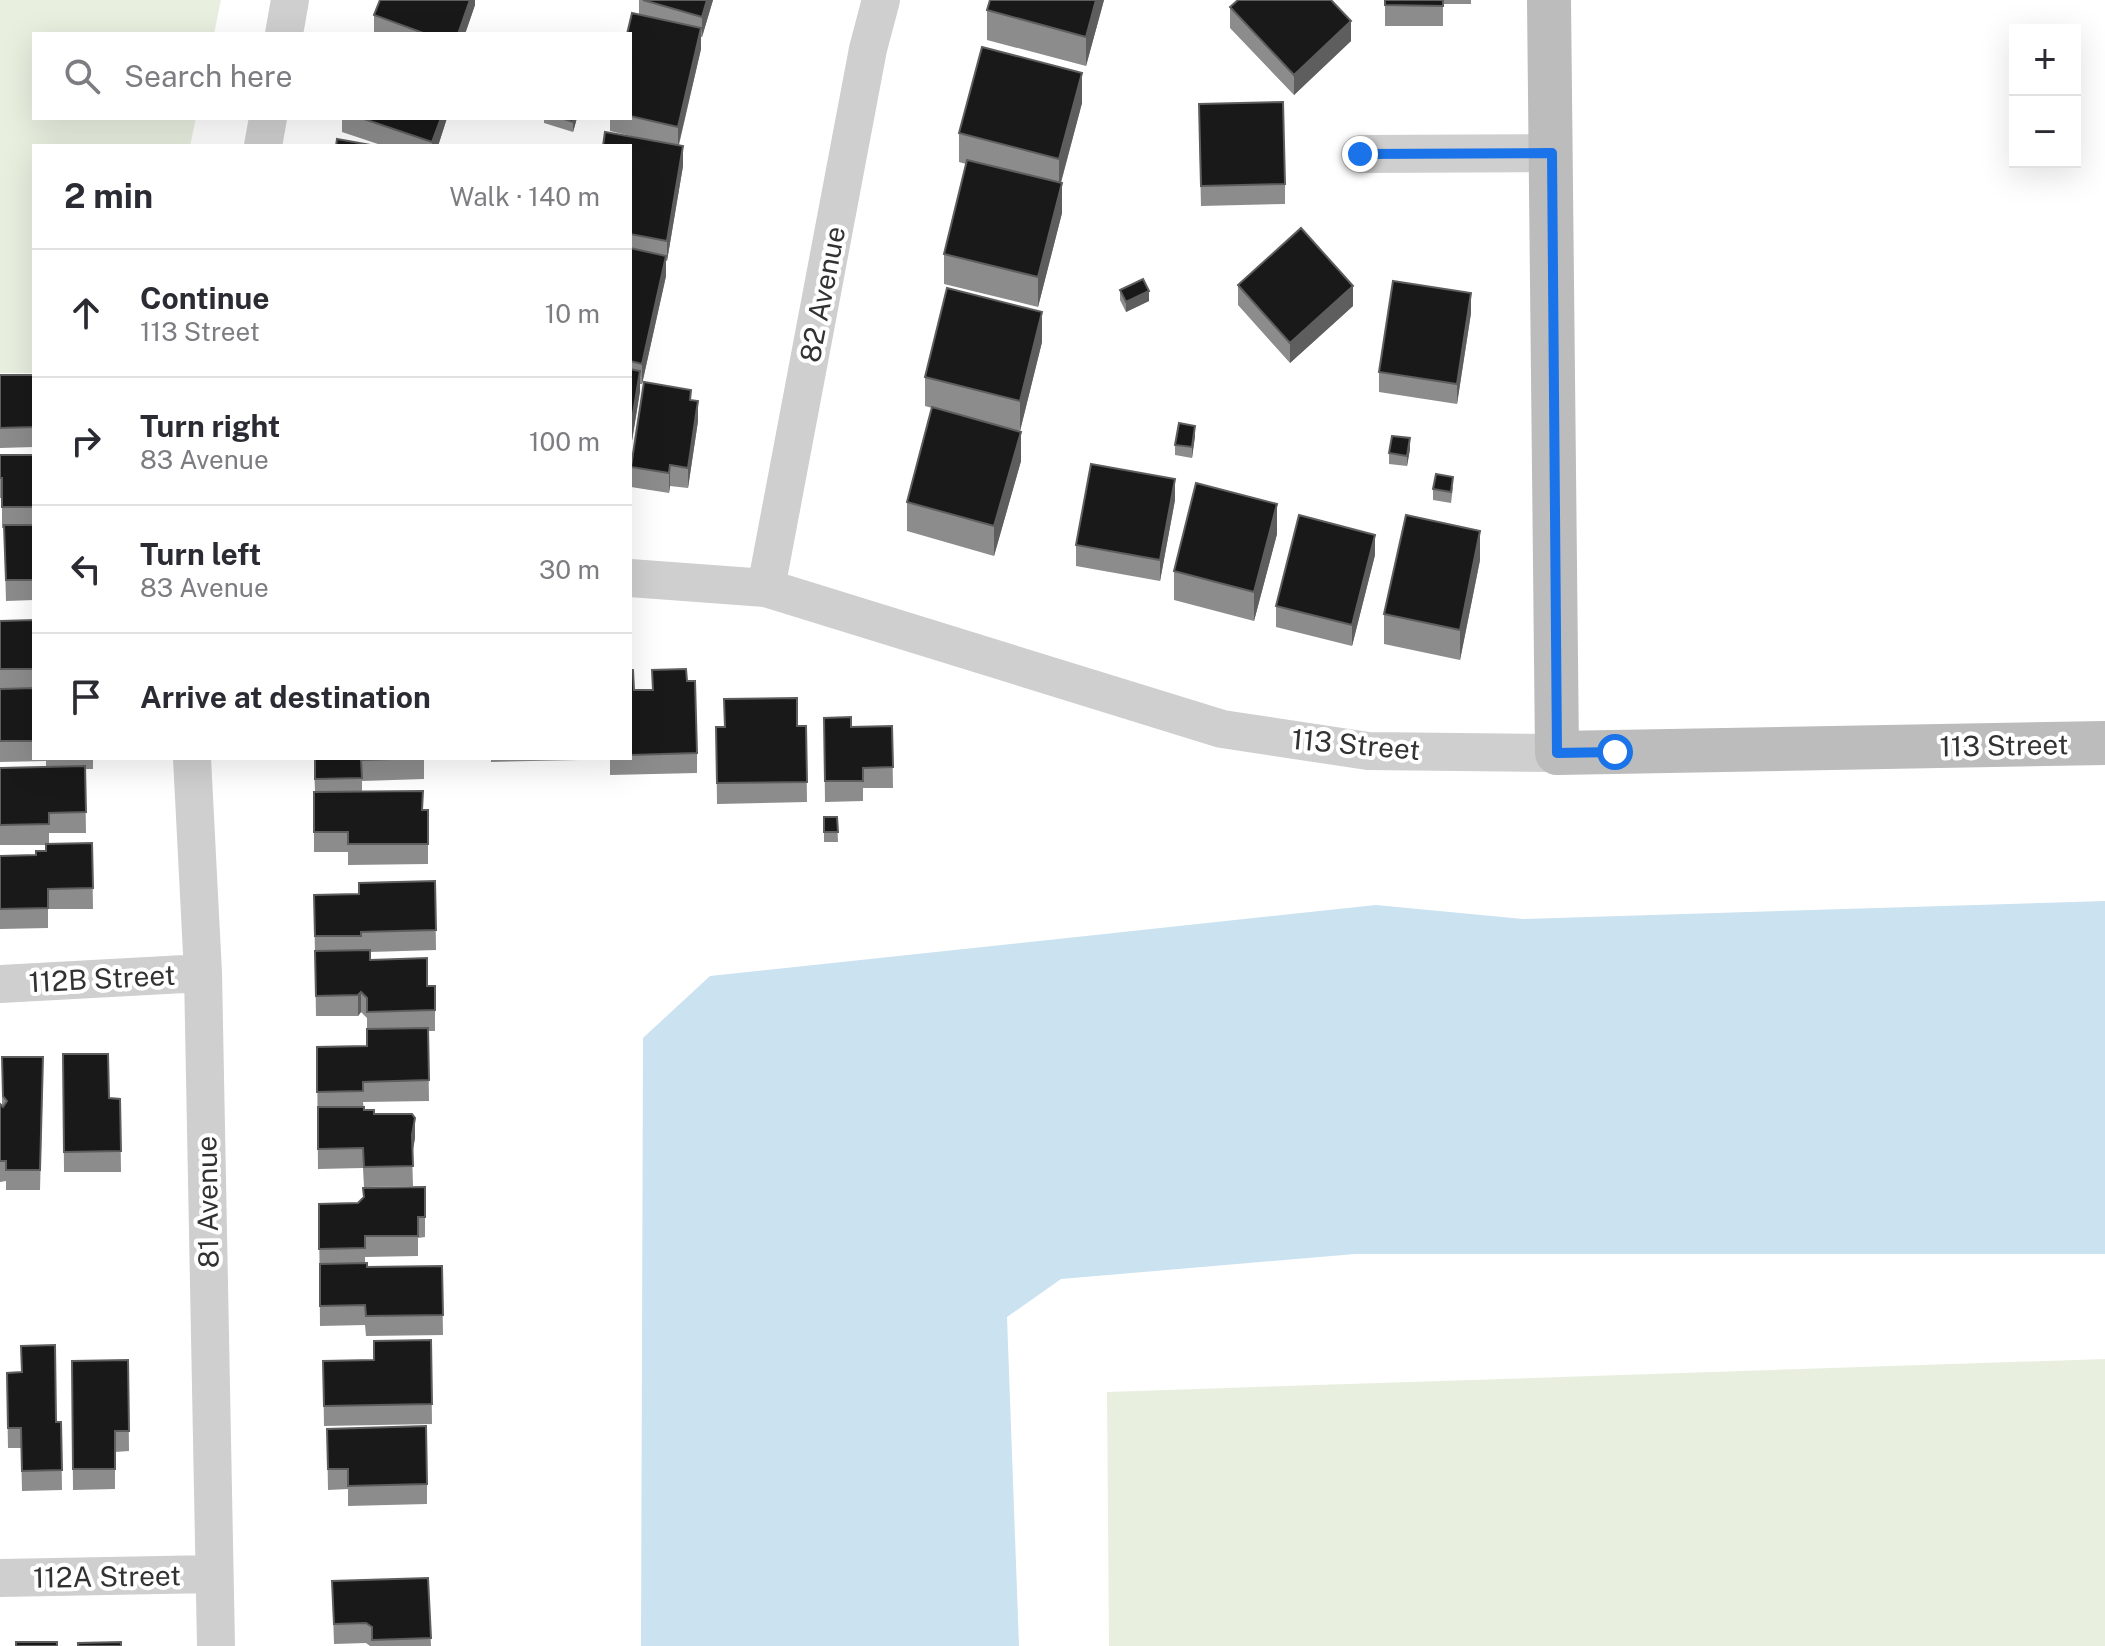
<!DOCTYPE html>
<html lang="en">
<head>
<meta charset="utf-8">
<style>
	:root { --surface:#fff; --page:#f2f2f3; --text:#2b2b33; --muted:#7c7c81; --line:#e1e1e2 }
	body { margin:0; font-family:"Public Sans",sans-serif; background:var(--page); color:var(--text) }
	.controls { position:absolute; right:24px; top:24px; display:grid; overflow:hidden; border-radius:0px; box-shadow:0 8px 32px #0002 }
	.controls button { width:72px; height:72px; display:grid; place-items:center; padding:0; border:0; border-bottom:2px solid var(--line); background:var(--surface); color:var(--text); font:40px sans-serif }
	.stop { position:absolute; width:24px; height:24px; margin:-18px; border:6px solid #1a73e8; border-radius:50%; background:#fff }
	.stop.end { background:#1a73e8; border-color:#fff; box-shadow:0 2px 8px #0008 }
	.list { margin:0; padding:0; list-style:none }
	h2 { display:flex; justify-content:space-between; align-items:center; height:104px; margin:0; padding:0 32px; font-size:34px }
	h2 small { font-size:26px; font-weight:400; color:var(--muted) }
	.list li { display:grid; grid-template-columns:52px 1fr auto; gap:24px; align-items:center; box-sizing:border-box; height:128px; padding:0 32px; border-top:2px solid var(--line) }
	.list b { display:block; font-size:30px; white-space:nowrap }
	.list p { margin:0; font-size:26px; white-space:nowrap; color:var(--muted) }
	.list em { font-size:26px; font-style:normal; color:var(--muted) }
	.icon { flex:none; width:44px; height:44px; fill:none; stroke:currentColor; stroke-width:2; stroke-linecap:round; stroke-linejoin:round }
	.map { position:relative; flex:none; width:2105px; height:1646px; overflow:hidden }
	.search { position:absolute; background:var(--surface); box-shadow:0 8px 32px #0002; left:32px; top:32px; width:600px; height:88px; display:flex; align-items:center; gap:20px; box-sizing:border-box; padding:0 28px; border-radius:0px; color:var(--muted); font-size:30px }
	.panel { position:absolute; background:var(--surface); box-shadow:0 8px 32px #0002; left:32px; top:144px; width:600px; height:616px; border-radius:0px }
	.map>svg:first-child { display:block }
</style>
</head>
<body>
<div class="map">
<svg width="2105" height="1646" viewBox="0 0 2105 1646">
	<rect width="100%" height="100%" fill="#fff"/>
	<path fill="#e8efdf" d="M0 0H221L214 34H34V118H196L190 146H34V373H0Z
		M2105 1359V1646H1109L1107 1392Z"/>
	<path fill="#cbe2f0" d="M2105 901V1254H1355L1061 1279 1007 1317 1019 1646H641L643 1038 710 976 1376 905 1523 919Z"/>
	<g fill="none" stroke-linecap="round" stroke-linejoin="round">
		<path stroke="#cfcfcf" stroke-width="38" d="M284 34 290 0
			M263 146 268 118
			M1360 154 1552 153
			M630 578 766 588 1222 729 1368 751 1557 753
			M766 588 868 49 881 0
			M192 758 203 973 216 1646
			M0 984 203 973
			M0 1578 214 1574"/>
		<path stroke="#bcbcbc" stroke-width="44" d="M1549 0 1557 753 2105 743"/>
	</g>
	<path fill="#8c8c8c" d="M475 0V5L465 34H374V15Z
		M639 0H713L702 37H701V49L679 145 683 166 667 261H666V276L642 384H640V391L630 453V146L635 137 610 131V118H630V34L639 14Z
		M990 0H1104L1086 66 987 40V10Z
		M1385 0H1471V4H1443V26H1385Z
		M1230 7 1351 41 1294 95 1230 28Z
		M1082 103 1061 183 1062 213 1038 307 944 284V254L966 164 959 162V133Z
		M342 118H447L438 146H384L342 132Z
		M544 118H577L573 132 544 123Z
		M1199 125 1285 184V204L1201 206Z
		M1238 285 1353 306 1290 363 1238 305Z
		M1120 290 1149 301 1126 312 1120 300Z
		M1471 313 1457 404 1379 392V372Z
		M1042 342 1020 431 976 420 1021 461 994 556 907 531V502L932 408 925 406V377Z
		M0 375H34V447L0 448Z
		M691 400 698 421 688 488 670 486 669 493 631 487V467Z
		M1195 436 1192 458 1175 455V445Z
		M1410 449 1407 466 1389 464V453Z
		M0 455H34V600L6 601 4 528H2V498H0Z
		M1453 487 1451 503 1433 500V489Z
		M1175 500 1160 581 1076 566V545Z
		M1277 534 1254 621 1174 600V571Z
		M1375 555 1352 646 1276 627V606Z
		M1480 560 1460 660 1384 644V614Z
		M34 620V758H93V769H85L86 833H49V844L92 843 93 909H48V928L0 929V856L36 855 46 851V845H0V768L46 767V761L0 762V621Z
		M630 670 634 690H652V670L687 681 697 753V773L610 775V758H630Z
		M824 718 851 727 892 726 893 788H863V801L825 802Z
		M806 726 807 802 717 804 716 727Z
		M314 758H424V779L362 781V791L423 810H428V864L348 865V852H314V792H315Z
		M491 758H579V760L491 762Z
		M824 817H837L838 842H824Z
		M435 881 436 950 370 952V960L427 986H435V1031H428L429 1101 363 1102 364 1110 374 1114 415 1138 412 1152 413 1186 364 1187 363 1168 318 1169 317 1047 367 1046V1018L361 1012 358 1016H316L314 895 359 894Z
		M63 1054 109 1098 120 1099 121 1172H64Z
		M2 1057 43 1077 40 1190H6V1181L0 1182V1104L2 1106Z
		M425 1187V1237L418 1238V1256L365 1257V1263L367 1267 442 1266 443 1335 366 1336 365 1325 320 1326 319 1204 358 1203Z
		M431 1340 432 1424 324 1426 323 1361 374 1360Z
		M128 1360 129 1451 115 1452V1489L73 1490 72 1361Z
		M7 1393 56 1422H61L62 1490 22 1491 21 1448H8Z
		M327 1429 427 1484V1504L348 1506V1489L328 1490Z
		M428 1578 431 1646H370L366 1643 334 1644 332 1581Z"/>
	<path fill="#5e5e5e" d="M470 0H475V5L465 34H458Z
		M707 0H713L702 37V17Z
		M1096 0H1104L1086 66V37Z
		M1351 21V41L1294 95V75Z
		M701 28V49L678 147V127Z
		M1082 73V103L1059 189V159Z
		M441 118H447L438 146H432V142Z
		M574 118H577L573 132V122Z
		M683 146V166L667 261V241Z
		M1062 183V213L1038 307V277Z
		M666 256V276L642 384V364Z
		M1353 286V306L1290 363V343Z
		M1149 291V301L1126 312V302Z
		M1471 293V313L1457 404V384Z
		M1042 312V342L1020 431V401Z
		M640 371V391L630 453V432Z
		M698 401V421L688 488V468Z
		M1195 426V436L1192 458V447Z
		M1021 432V461L994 556V526Z
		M1410 438V449L1407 466V456Z
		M670 465V486L669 493V473Z
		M1175 479V500L1160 581V560Z
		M1277 504V534L1254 621V592Z
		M1480 531V560L1460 660V630Z
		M1375 535V555L1352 646V625Z
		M361 992V1012L358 1016V995Z
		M415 1118V1138L412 1156V1135Z"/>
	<path fill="#191919" stroke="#5e5e5e" stroke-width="2" d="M380 0H470L458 34H426L374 15Z
		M643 0H707L702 17Z
		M990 0H1096L1086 37 987 10Z
		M1238 0H1331L1351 21 1294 75 1230 7Z
		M1385 0H1443V6L1385 5Z
		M632 13 701 28 678 127 630 116V34H627Z
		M982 47 1082 73 1059 159 959 133Z
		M1283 102 1285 184 1201 186 1199 104Z
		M361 118H441L432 142Z
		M561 118H574L573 122Z
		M605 132 683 146 667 241 630 234V146H603Z
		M337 139 376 146H336Z
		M967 160 1062 183 1038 277 944 254Z
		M1301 228 1353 286 1290 343 1238 285Z
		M630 248 666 256 642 364 630 361Z
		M1143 279 1149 291 1126 302 1120 290Z
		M1393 281 1471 293 1457 384 1379 372Z
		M947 288 1042 312 1020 401 925 377Z
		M630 369 640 371 630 432Z
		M0 375H34V427L0 428Z
		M644 382 691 390 690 400 698 401 688 468 670 465 669 473 631 467Z
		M932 407 1021 432 994 526 907 502Z
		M1179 423 1195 426 1192 447 1175 445Z
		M1392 436 1410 438 1407 456 1389 453Z
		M0 455H34V507H2V478H0Z
		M1091 464 1175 479 1160 560 1076 545Z
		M1436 474 1453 477 1451 492 1433 489Z
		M1196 483 1277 504 1254 592 1174 571Z
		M1299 515 1375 535 1352 625 1276 606Z
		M1406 515 1480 531 1460 630 1384 614Z
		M4 525H34V580H6Z
		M34 620V669H0V621Z
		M686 669 687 681H695L697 753 630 755V670H633L634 690H653L652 670Z
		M34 688V741H0V689Z
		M797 698V726H806L807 782 717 783 716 727H725L724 699Z
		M851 717V727L892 726 893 767 863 768V781H825L824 718Z
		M315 758H424L361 760 362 778 315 779Z
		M85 766 86 812 49 813V824L0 825V768Z
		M423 791 422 810H428V844H348V832H314V792Z
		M824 817H837L838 832H824Z
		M92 843 93 888 48 889V908L0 909V856L36 855V851H46V844Z
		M435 881 436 930 361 932V936H315L314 895 359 894V883Z
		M370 950V960L427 958V986H435V1010L367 1012V998L361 992 358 995 316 996 315 951Z
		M428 1028 429 1080 363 1082V1091L317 1092V1047L367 1046V1029Z
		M63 1054H108L109 1098 120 1099 121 1151 64 1152Z
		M2 1057H43L40 1170H6V1161H0V1104L3 1107 7 1101 3 1096Z
		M318 1107H364V1110H374V1114H412L415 1118 412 1135 413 1166 364 1167 363 1148 318 1149Z
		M425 1187V1217H418V1236H365V1248L319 1249V1204L358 1203 364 1197 363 1188Z
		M367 1263V1267L442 1266 443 1315 366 1316 365 1305 320 1306V1264Z
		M431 1340 432 1404 324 1406 323 1361 374 1360V1341Z
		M55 1345 56 1422H61L62 1470 22 1471 21 1428H8L7 1373 22 1372 21 1346Z
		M128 1360 129 1431H115V1469H73L72 1361Z
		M426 1426 427 1484 348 1486V1469H328L327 1429Z
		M428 1578 431 1638 372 1640V1627L366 1623 334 1624 332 1581Z
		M16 1642H57V1646H16Z
		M121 1642V1646H78V1643Z"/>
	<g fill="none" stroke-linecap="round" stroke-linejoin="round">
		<path stroke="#1a73e8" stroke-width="10" d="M1360 154 1552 153 1557 753 1615 752"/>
	</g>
	<g text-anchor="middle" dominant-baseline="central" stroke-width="8" stroke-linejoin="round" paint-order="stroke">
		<g font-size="28" fill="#323232" stroke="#fff">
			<text transform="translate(822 294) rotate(-79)">82 Avenue</text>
			<text transform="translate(1356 744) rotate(5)">113 Street</text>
			<text transform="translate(2004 745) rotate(-1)">113 Street</text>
			<text transform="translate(102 978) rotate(-3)">112B Street</text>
			<text transform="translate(207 1202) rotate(-91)">81 Avenue</text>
			<text transform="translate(107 1576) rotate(-1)">112A Street</text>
		</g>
	</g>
</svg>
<div class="controls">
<button>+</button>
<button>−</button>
</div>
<div class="stop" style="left:1615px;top:752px"></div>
<div class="stop end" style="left:1360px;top:154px"></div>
<div class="search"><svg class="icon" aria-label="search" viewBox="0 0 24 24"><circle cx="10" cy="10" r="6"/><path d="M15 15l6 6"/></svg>Search here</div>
<section class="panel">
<h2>2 min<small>Walk · 140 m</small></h2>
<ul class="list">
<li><svg class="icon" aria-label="ahead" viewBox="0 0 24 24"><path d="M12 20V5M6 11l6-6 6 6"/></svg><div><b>Continue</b><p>113 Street</p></div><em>10 m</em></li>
<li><svg class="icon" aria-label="right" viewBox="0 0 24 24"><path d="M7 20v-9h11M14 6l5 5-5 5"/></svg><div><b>Turn right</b><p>83 Avenue</p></div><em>100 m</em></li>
<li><svg class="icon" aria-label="left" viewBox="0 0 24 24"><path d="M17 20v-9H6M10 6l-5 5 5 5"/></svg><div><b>Turn left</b><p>83 Avenue</p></div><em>30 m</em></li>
<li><svg class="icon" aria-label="arrive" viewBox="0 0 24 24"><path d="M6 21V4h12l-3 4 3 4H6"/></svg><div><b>Arrive at destination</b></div></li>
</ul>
</section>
</div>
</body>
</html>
